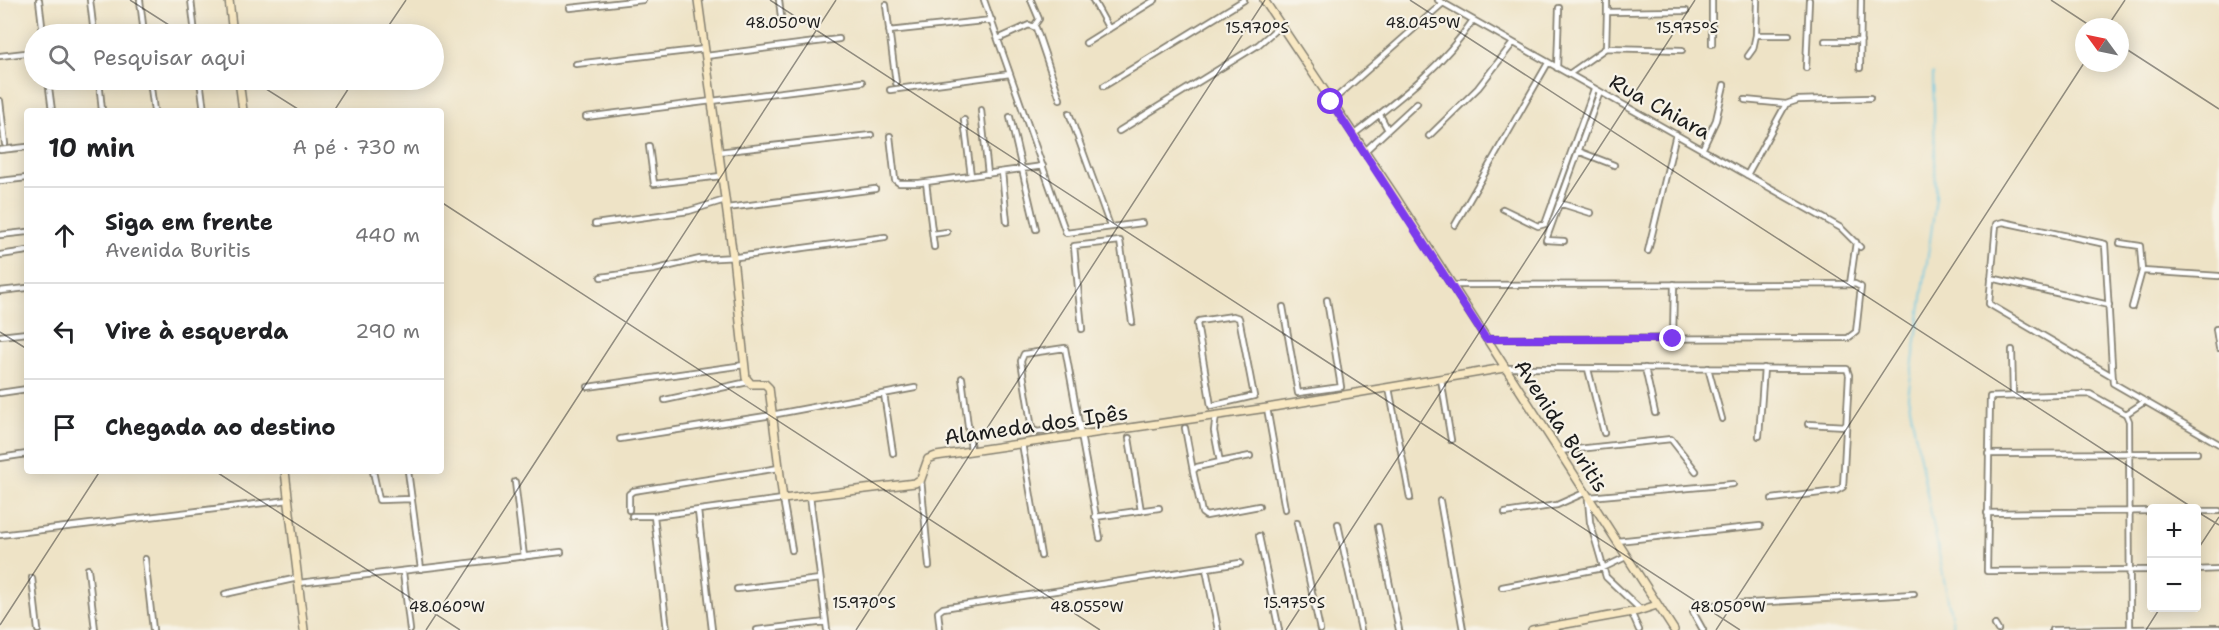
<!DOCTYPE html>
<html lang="pt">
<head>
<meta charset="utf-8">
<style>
	:root { --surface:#fff; --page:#f2f2f2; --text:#202124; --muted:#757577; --line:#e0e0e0 }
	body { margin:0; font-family:"Shantell Sans",sans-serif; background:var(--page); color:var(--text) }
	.controls { position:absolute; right:18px; bottom:18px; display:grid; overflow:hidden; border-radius:6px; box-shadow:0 3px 15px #0003 }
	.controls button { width:54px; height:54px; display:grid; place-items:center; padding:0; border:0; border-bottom:2px solid var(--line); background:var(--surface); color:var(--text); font:30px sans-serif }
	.compass { position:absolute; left:2075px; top:18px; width:54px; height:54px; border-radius:50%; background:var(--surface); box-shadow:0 3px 15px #0003; rotate:303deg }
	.stop { position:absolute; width:18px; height:18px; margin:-14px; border:4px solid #7c3aed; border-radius:50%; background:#fff }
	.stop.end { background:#7c3aed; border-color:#fff; box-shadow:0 2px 6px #0008 }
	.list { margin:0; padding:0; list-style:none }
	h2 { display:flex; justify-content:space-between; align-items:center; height:78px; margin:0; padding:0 24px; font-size:26px }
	h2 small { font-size:20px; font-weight:400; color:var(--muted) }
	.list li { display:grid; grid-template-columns:39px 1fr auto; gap:18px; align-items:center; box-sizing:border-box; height:96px; padding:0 24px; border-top:2px solid var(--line) }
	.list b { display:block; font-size:22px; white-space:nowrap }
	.list p { margin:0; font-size:20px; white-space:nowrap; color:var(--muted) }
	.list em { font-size:20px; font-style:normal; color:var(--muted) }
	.icon { flex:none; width:33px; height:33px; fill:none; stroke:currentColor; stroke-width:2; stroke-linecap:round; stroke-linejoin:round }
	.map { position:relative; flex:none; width:2219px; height:630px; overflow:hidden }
	.search { position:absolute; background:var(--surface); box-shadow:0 3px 15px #0003; left:24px; top:24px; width:420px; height:66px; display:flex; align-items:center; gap:15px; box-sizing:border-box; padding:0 21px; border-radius:33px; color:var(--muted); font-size:22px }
	.panel { position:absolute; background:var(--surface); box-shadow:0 3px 15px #0003; left:24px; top:108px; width:420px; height:366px; border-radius:6px }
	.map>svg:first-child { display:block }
</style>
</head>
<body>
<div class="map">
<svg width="2219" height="630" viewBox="0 0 2219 630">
	<rect width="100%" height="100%" fill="#f7f3e8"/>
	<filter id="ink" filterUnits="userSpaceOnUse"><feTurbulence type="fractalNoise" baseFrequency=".0167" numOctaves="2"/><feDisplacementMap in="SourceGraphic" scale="12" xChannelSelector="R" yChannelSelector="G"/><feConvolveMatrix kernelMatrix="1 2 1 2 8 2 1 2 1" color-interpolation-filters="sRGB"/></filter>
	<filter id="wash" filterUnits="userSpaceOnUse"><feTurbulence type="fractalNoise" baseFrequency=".008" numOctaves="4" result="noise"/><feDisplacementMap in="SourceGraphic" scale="24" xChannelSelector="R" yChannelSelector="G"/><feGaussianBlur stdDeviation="1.35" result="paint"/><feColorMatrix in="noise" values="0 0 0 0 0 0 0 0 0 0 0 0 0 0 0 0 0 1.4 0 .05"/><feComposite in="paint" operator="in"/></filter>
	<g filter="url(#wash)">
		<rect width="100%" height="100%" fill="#eee3c6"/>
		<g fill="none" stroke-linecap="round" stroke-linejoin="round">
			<path stroke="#66c6e4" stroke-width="1.5" d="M1933 74 1936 198 1908 397 1954 630"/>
		</g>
	</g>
	<g filter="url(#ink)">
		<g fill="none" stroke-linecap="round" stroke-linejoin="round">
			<g stroke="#858071" stroke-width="8">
				<path id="street" d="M39 0 43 34
					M90 0 94 34
					M140 0 144 34
					M191 0 195 34
					M779 0 781 17
					M984 0 1066 233 1142 223
					M1031 0 1039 19 1034 26
					M1093 0 1109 29
					M1438 0 1841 228 1860 247
					M1607 0V12
					M1712 0V44
					M1757 0 1756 35H1789
					M886 5 896 83
					M570 8 643 0
					M889 31 992 20
					M190 34 233 29
					M998 39 1029 25 1036 28 1060 99
					M1825 41H1861
					M1086 43 1155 0
					M1606 48 1607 12 1686 11
					M0 56 34 52
					M706 56 839 39
					M1748 56 1753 49 1756 35
					M576 64 705 49
					M1557 68 1559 8
					M1806 68 1809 0
					M1860 68 1861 0
					M1569 74 1606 48 1682 50
					M48 80 52 111
					M99 80 102 111
					M150 80 154 111
					M200 80 204 111
					M1104 86 1244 0
					M890 90 1010 74
					M1745 100 1786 104
					M0 101 5 144
					M1331 102 1443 3
					M981 110 988 174
					M1069 113 1110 226
					M1380 115 1388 130
					M586 117 862 82
					M1010 117 1036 229
					M964 120 971 176
					M1119 131 1258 45 1281 25
					M1353 135C1398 100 1442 67 1473 20
					M890 136 895 180 899 183H919L1043 166
					M1429 136 1478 88 1513 43
					M649 146 654 184 721 176
					M0 150 27 147
					M1702 150 1716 120 1724 85
					M1578 151 1614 165
					M718 152 871 135
					M1364 152 1417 103
					M1002 172 1007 222
					M1747 175 1786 104 1798 100 1870 98
					M0 181 27 178
					M926 182 934 247
					M1559 203 1591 213
					M727 208 875 189
					M1503 209 1538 226 1545 224 1594 89
					M595 224 689 211 725 200
					M1455 225 1548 63
					M933 234 947 232
					M0 235 27 232
					M1564 241 1546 240 1600 92
					M2120 243 2140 246 2142 271
					M1648 251 1676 134
					M0 255 27 251
					M601 277 653 270 700 259 737 257 885 237
					M1991 278 2109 305
					M1850 284 1856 242
					M1451 285 1855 284 1861 287 1856 332 1848 338 1486 339
					M0 291 27 288
					M1283 307 1298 393 1341 387 1327 300
					M2132 307 2142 271 2219 276
					M1233 316 1239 318 1254 396 1211 406 1197 324 1199 321Z
					M1082 329 1074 246 1120 241 1132 322
					M2219 329H2216L2219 348
					M0 336 27 333
					M1673 339 1674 284
					M2012 350 2013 395
					M1505 368 1847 369 1849 375 1843 487 1836 491 1772 499
					M1645 368 1655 413
					M1708 368 1722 419
					M1588 369 1604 433
					M2112 376 1989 304 1996 224 2003 222 2105 244 2113 383 2219 444
					M962 378 971 450
					M1441 379 1451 440
					M588 387 744 365
					M1389 388 1410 498
					M0 393 27 389
					M884 394 893 453
					M665 400 748 382
					M1267 408 1285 509
					M2126 414 2090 394 1990 397 1987 571 2152 570
					M2126 414 2129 421 2130 629
					M2126 414 2144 402
					M1216 415 1214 431 1220 462 1197 467 1193 471 1202 513 1206 516 1259 506
					M1808 424 1846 426
					M1081 425 1037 432 1032 429 1021 361 1024 354 1065 348 1100 538
					M1185 428 1193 471
					M1759 436 1764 368
					M1129 438 1141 511
					M620 439 766 416 915 388
					M1022 443 1041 556
					M1559 451 1671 439 1696 471
					M1988 454 2197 453
					M0 458 27 454
					M1220 462 1250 456
					M373 471 379 500 412 499
					M408 471 421 569
					M921 479 929 566
					M515 482 524 557
					M810 496 827 630
					M1589 497 1733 484
					M1588 500 1590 522 1606 577 1641 610
					M1440 501 1463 630
					M629 510V494L633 491 779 468
					M698 511 712 630
					M2196 511H2219
					M1505 513 1557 505 1584 493
					M1987 513 2152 511
					M632 516H654L783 499 792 550
					M654 516 667 630
					M1095 517 1159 508
					M1297 523 1320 630
					M1338 524 1361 630
					M1378 527 1399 630
					M0 535 289 500
					M1259 536 1279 630
					M1617 541 1760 526
					M145 559 153 630
					M88 569 95 630
					M1206 569 1218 630
					M2196 570 2219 569
					M403 572 410 630
					M32 578 38 630
					M299 583 561 552
					M1502 587 1603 568 1626 557
					M737 589 820 579
					M225 594 298 578
					M1631 612 1639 630
					M1995 625 1998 630
					M757 630 826 622
					M940 630 938 612 943 608 1240 563
					M1703 630 1693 612 1696 606 1914 594
					M2052 630 2219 628"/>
			</g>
			<g stroke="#858071" stroke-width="10">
				<path id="secondary" d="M229 0 233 34
					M698 0 733 257 746 378 751 384H765L769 388 783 499 915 483 921 479 928 459 936 456 1267 408 1504 368
					M1264 0 1395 196 1674 630
					M239 80 243 111
					M285 471 304 630
					M1532 630 1638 611 1657 605"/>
			</g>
			<use href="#street" stroke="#fff" stroke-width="4.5"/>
			<use href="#secondary" stroke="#f8e8c3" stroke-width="7"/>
		</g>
	</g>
	<g fill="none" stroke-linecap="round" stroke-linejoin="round" filter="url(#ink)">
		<path stroke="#7c3aed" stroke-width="8" d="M1331 102 1486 339H1673"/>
	</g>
	<path fill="none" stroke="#1c1c1c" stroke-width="1.5" stroke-opacity="0.45" d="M130 0 183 34M770 0 1740 630M1410 0 2193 508M2051 0 2092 27M2107 27 2125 0M383 34 406 0M2120 45 2219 109M252 80 301 111M334 111 354 80M441 202 1100 630M0 332 27 349M215 471 460 630M2196 511 2219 525M2196 552 2219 517M0 625 100 471M426 630 836 0M856 630 1265 0M1286 630 1695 0M1716 630 2084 63M2146 630 2160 608"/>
	<g text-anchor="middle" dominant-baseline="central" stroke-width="4.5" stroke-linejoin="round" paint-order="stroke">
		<g font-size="21" fill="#1c1c1c" stroke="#f7f3e8">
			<text transform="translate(1660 107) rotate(29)">Rua Chiara</text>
			<text transform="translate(1036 425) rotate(-8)">Alameda dos Ipês</text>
			<text transform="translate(1561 426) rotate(57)">Avenida Buritis</text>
		</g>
	</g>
	<g font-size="15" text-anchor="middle" fill="#1c1c1c" stroke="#f7f3e8" stroke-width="4.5" stroke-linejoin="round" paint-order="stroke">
		<text x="783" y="28">48.050°W</text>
		<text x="1423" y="28">48.045°W</text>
		<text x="1257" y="33">15.970°S</text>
		<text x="1687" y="33">15.975°S</text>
		<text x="864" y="608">15.970°S</text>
		<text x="1294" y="608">15.975°S</text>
		<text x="447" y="612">48.060°W</text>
		<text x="1087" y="612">48.055°W</text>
		<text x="1728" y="612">48.050°W</text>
	</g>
</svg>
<div class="controls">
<button>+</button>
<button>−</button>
</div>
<svg class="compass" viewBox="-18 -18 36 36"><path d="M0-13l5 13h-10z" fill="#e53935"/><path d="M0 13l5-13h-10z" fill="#757577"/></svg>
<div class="stop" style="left:1331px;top:102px"></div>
<div class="stop end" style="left:1673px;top:339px"></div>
<div class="search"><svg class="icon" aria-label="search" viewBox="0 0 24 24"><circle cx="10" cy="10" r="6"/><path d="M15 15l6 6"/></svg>Pesquisar aqui</div>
<section class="panel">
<h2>10 min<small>A pé · 730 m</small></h2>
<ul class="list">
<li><svg class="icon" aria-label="ahead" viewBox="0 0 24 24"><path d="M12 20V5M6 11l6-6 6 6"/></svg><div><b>Siga em frente</b><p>Avenida Buritis</p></div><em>440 m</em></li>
<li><svg class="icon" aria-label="left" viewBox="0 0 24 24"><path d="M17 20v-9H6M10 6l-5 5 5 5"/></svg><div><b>Vire à esquerda</b></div><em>290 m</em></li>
<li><svg class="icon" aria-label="arrive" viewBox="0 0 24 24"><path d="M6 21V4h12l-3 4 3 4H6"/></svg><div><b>Chegada ao destino</b></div></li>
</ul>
</section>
</div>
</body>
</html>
